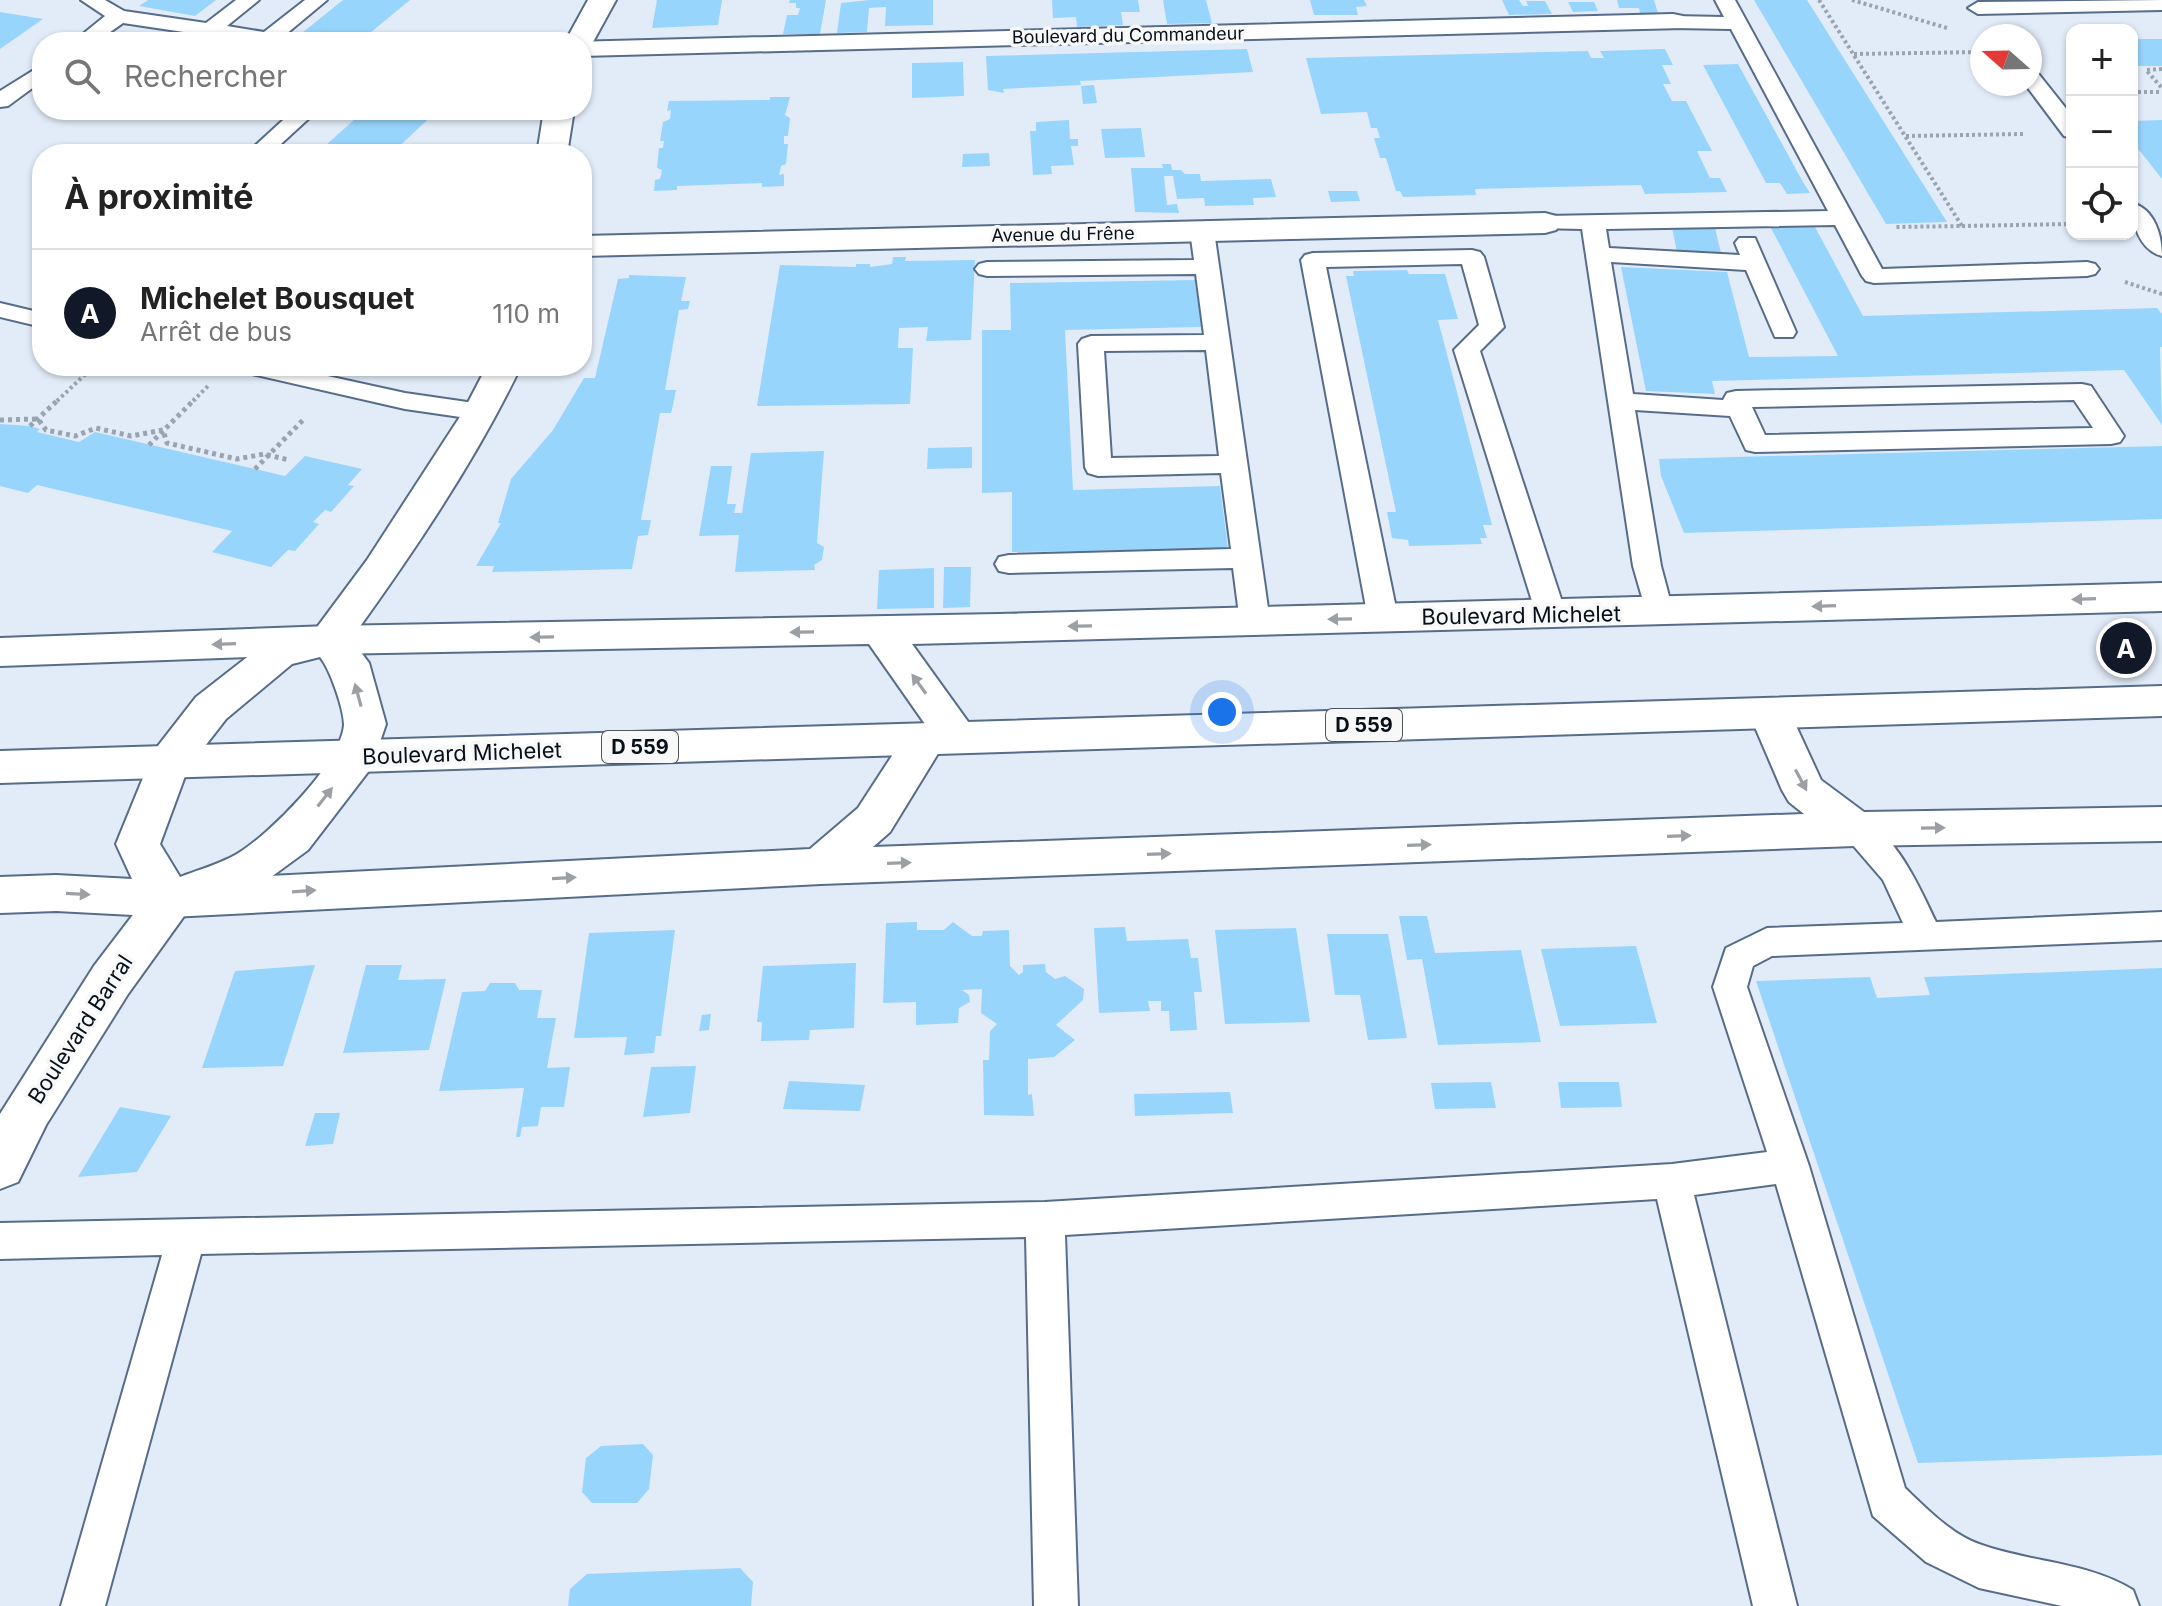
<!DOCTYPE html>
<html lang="fr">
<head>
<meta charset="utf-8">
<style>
	:root { --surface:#fff; --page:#f6f6f6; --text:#222; --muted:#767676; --line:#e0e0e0; --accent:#111827 }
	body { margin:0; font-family:Inter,sans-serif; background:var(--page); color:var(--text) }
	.controls { position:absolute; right:24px; top:24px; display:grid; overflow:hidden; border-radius:16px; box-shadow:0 2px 6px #0004 }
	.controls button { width:72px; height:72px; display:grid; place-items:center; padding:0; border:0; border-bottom:2px solid var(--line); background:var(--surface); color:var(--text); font:40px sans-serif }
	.compass { position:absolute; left:1970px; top:24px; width:72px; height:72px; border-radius:50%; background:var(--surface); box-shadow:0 2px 6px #0004; rotate:290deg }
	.you { position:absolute; left:1222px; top:712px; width:28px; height:28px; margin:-20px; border:6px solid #fff; border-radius:50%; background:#1a73e8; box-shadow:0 0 0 12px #1a73e833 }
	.badge { display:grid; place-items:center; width:52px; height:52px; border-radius:50%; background:var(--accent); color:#fff; font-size:26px; font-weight:700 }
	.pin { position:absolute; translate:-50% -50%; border:4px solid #fff; box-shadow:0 2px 8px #0006 }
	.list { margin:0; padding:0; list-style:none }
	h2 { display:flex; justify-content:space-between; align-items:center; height:104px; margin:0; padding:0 32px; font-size:34px }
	h2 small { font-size:26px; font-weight:400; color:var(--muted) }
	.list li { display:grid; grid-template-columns:52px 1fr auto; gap:24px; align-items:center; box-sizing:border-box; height:128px; padding:0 32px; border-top:2px solid var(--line) }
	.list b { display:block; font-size:30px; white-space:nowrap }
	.list p { margin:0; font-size:26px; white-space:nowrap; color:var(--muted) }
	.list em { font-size:26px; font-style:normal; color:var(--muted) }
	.icon { flex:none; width:44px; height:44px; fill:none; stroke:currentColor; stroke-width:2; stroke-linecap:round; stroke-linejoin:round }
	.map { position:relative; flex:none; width:2162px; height:1606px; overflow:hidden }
	.search { position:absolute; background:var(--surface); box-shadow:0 2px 6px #0004; left:32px; top:32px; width:560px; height:88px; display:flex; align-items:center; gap:20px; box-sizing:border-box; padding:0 28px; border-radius:32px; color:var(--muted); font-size:30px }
	.panel { position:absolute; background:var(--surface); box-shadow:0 2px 6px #0004; left:32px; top:144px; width:560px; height:232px; border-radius:32px }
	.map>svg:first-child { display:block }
</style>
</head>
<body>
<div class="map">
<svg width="2162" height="1606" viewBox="0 0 2162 1606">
	<rect width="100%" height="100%" fill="#e2ecf9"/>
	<path fill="#98d5fc" d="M148 0H216L195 16 139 6Z
		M343 0H410L359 42 302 33Z
		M657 0H722L718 25 652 28Z
		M790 0H826L820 34H783L787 15H798L800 8H796V3H789Z
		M870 0H933V25L885 26 886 7 869 8 867 32 837 33 841 3Z
		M1052 0H1138L1140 12H1121L1123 25 1077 27 1076 17 1053 18Z
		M1163 0H1206L1212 23 1167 24Z
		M1310 0H1364L1367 6 1356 7 1358 15H1314Z
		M1502 0H1519L1523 6H1528L1526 1H1545L1552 14 1509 15Z
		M1617 0H1654L1658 13H1640L1639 8H1619Z
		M1754 0H1807L1947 222 1886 224Z
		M1568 2H1594L1598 11 1573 12Z
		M0 12 43 19 0 49Z
		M2132 39H2162V66H2132Z
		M1247 49 1253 72 1080 81 1081 85 1003 89 1004 93 988 90 986 56Z
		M1665 49 1673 65H1662L1671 84H1663L1672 101H1686L1712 151H1697L1710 178H1720L1727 192 1645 194 1641 185 1475 189 1476 195 1403 197 1400 191H1396L1386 158H1380L1374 138H1380L1377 128H1371L1367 112 1321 114 1306 58 1588 51 1591 58H1604L1600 51Z
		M963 62 964 96 912 98V63Z
		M1738 64 1803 182 1810 193 1787 194 1780 183H1766L1703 65Z
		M1094 85 1097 103 1083 104 1081 86Z
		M770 97H790L785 115 790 118 788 136H784V144H788L786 164 781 166 779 175 784 174V186L762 187V183L677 186V190L654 191 655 180 660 179 662 170 657 168 659 148H663L664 141H660L663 122 670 119 671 110 667 111 669 101 770 100Z
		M365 110H438L391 154H316Z
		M1069 120 1070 139H1078V146H1071L1074 165 1051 166 1052 174 1033 175 1030 131H1036V122Z
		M2162 120V179L2132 141V121Z
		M1141 128 1145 157 1105 158 1101 129Z
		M989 153 990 166 962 167 963 154Z
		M1162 164H1171L1172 170H1181L1185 174H1200L1201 181 1271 179 1276 197 1253 198 1254 205 1205 206 1204 198 1177 199 1173 176H1164L1167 205 1177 204 1179 213 1135 212 1131 168H1163Z
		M1328 191H1357L1360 201 1331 202Z
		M1815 227 1863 316 2157 308 2162 314V347H2160L2162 425 2124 370 1712 381 1715 394 1646 391 1621 267 1727 272 1749 357 1838 356 1771 228Z
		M1672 228H1715L1721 253 1677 252Z
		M893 257H906L905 261 975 260 971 340 926 341 928 327 899 328 898 348H913L910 404 757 406 780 265 856 267V264H870V267L892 264Z
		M1407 270 1409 274H1445L1458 319 1438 320 1492 525H1483L1487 538H1480L1482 544 1409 546 1408 540 1392 538 1387 512H1396L1346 276H1354L1353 271Z
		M629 275 686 277 681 301H690L688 309 679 310 665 390H676L673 405 671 413H660L641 520H651L648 535 638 536 632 569 492 572 494 566H476L501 523H498L511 479 553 430 584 378H595L618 279 629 278Z
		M1195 280 1201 327 1065 330 1073 490 1220 486 1228 549 1012 552V492L982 493V330H1011L1010 283Z
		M0 424 30 426 40 429 37 432 79 442 95 432 285 476 305 456 362 469 348 485 354 486 331 512 325 510 313 522 319 524 295 551 288 550 271 567 212 552 232 531 37 485 28 493 0 486Z
		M2162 446V519L1684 533 1661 476 1659 459Z
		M972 447V468L927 469 928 448Z
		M824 451 817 543 824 547 822 560 814 565 815 570 735 572 739 535 699 536 711 466H732L727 504H736L734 513H742L751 453Z
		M944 567H971L970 607 943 608Z
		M934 568V608L877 609 879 570Z
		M1399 916H1427L1435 953 1521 950 1541 1042 1438 1045 1422 959 1407 960Z
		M917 922V930H944L953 922 972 936H982L983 931 1009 930 1010 966 1019 975 1023 972V965L1045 964 1046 972 1055 979 1065 976 1084 989 1083 1000 1056 1025 1075 1040 1054 1057 1028 1059V1095L1032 1094 1034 1116 984 1115 983 1060H989L990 1031 997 1024 981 1013 982 989 962 990 969 995 970 1002 959 1008 958 1023 916 1025V1002L883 1003 886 923Z
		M1125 927 1127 941 1188 939 1191 958H1198L1202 992H1194L1197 1030 1170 1031 1169 1011H1161V1001H1148L1150 1011 1099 1013 1094 928Z
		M1296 928 1310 1022 1225 1024 1215 930Z
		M675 930 661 1036H656L654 1053 624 1055 627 1037 574 1038 589 933Z
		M1327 934H1388L1407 1038 1368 1040 1360 995H1335Z
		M1636 946 1657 1023 1560 1026 1541 949Z
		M856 963 854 1028 810 1030 809 1040 761 1041 762 1022H757L763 966Z
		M315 965 283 1066 202 1068 235 971Z
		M366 965H402L398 980 446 979 429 1050 343 1053Z
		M2162 968V1455L1918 1463 1756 981 1870 977 1877 998 1930 995 1924 977Z
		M490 983H515L519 990H542L537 1018H556L547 1068 570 1067 564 1107H541L538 1126 522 1127 520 1137H516L524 1088 439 1091 462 992 485 991Z
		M711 1014 709 1030 699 1031 702 1015Z
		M696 1066 690 1113 643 1117 651 1067Z
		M789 1081 865 1085 860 1111 783 1109Z
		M1491 1082 1496 1108 1435 1109 1431 1083Z
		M1558 1082H1619L1622 1107 1561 1108Z
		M1230 1092 1233 1113 1135 1116 1134 1094Z
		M120 1107 171 1116 137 1172 78 1177Z
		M315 1113H340L333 1144 305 1146Z
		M643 1444 653 1455 649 1489 637 1503H592L582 1492 586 1458 601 1446Z
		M740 1568 753 1582 751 1606H568L570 1589 587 1574Z"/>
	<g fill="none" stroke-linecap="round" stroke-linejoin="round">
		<g stroke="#576c89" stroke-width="4">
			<path id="service" d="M81 0H105L124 11 206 23 236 0H259L227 26 264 32 305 0H327L285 35 298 38 301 42H251L123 23 96 42H73L105 16Z
				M1715 0H1735L1882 269 2087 262 2095 264 2099 269 2095 274 2087 276 1874 283 1866 281 1862 276 1835 225 1606 229 1609 248 1740 255 1735 243 1739 238H1755L1796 332 1793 337H1775L1746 270 1611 262 1633 394 1723 400 1727 393 1736 391 2082 384 2091 386 2124 436 2120 442 2111 444 1755 452 1746 450 1730 416 1635 410 1661 566 1673 611 1668 618 1658 621 1648 618 1633 566 1582 229 1537 228 1533 223 1537 218 1545 216 1828 211 1731 29 1673 28 1663 22 1673 16 1724 17ZM2074 400 2093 428 1765 435 1752 407Z
				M2162 0V10L1978 14 1968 8 1978 2Z
				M42 65V81L8 106 0 107V91Z
				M2030 70 2037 72 2072 116V138L2064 136 2025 84H2030Z
				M294 110H318L270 154H246Z
				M2132 203C2155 209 2162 236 2162 256 2139 250 2132 223 2132 203Z
				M1202 224 1210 226 1214 231 1270 622 1265 629 1255 632 1245 629 1240 622 1233 568 1009 573 999 571 995 564 999 557 1009 555 1231 549 1221 473 1098 476 1088 473 1085 467 1078 344 1082 339 1091 336 1204 335 1196 274 987 276 979 274 975 269 979 264 987 262 1194 260 1190 231 1194 226ZM1206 350 1219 456 1111 458 1104 351Z
				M1472 250 1480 252 1484 257 1504 327 1480 351 1566 614 1561 621 1551 624 1541 621 1536 614 1454 350 1479 325 1462 264 1326 267 1398 618 1393 625 1383 628 1373 625 1368 618 1301 260 1305 255 1313 253Z
				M0 303 42 313V327L0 317Z
				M235 366H282L405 393 481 404 490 406 494 412 490 418 481 420 405 409 239 371Z
				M1855 817C1895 829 1919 887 1936 922L2162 912V940L1772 956 1753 966 1747 987 1809 1166 1905 1488C1927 1509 1951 1534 1979 1544 2031 1563 2085 1561 2133 1590L2139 1606H2062L1979 1588 1926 1562 1873 1516 1776 1184 1694 1195 1797 1606H1753L1657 1199 1065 1235 1078 1606H1034L1026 1237 201 1254 105 1606H61L162 1255 0 1259V1223L1045 1202 1672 1164 1767 1152 1713 987 1726 948 1767 928 1903 923 1883 880 1839 829 1844 820Z"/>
		</g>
		<g stroke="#576c89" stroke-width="4">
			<path id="minor" d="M1673 14 1683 16 1687 22 1683 28 582 56V42H572Z
				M1545 213 1556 216 1561 223 1556 230 1545 233 582 256V236Z
				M2162 583V611L912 644 979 737 973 748 958 753 942 747 890 832 873 847 1804 814 1789 802 1782 790 1749 713 1755 702 1770 698 1785 702 1821 780 1864 812 2162 807V841L1855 846 821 884 171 917 56 911 0 913V877L56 875 171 881 810 849 858 808 910 728 925 724 869 644 329 654 0 666V638L329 626 999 614Z"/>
		</g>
		<g stroke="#576c89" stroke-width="4">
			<path id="tertiary" d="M588 0H616L593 42 589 48 582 50V42H565Z
				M544 110H574L567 154H537Z
				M487 366H521C475 462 413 553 351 639L369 663 386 724 371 768 308 850 267 880 187 912 128 994 46 1125 18 1182 0 1189V1114L94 966 145 899 133 881 116 844 154 751 196 697 264 644 315 630 367 560 463 412ZM320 657C330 669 344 709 344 725 341 763 269 835 237 854 220 864 198 870 180 877L160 844 188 768 226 719 292 664Z"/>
		</g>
		<g stroke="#576c89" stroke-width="4">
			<path id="primary" d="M2162 686V716L0 783V751Z"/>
		</g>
		<path stroke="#9aa4b0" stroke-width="4" stroke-dasharray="3 3" stroke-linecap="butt" d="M1819 0 1962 226 1895 227
			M1852 0 1947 28
			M1854 54 1982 52
			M2162 69 2146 70 2162 88
			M2132 92H2162
			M1906 136 2024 134
			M1962 226 2072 224
			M2125 282 2162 294
			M57 401 94 366
			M193 401 210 384"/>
		<path stroke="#9aa4b0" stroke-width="5" stroke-dasharray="4 4" stroke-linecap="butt" d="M0 420 38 419 46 430 75 436 96 428 131 436 163 430 167 443 237 459 264 454 289 460
			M30 426 59 399
			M149 445 195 399
			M255 469 305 418"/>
		<use href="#service" fill="#fff" fill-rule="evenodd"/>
		<use href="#minor" fill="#fff" fill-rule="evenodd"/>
		<use href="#tertiary" fill="#fff" fill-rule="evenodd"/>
		<use href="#primary" fill="#fff" fill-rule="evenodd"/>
	</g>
	<defs><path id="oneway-solid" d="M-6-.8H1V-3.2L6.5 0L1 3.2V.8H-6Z" transform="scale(2)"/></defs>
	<g fill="#9c9fa3">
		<use href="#oneway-solid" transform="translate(2084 599) rotate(178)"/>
		<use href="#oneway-solid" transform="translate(1824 606) rotate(178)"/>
		<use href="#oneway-solid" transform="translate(1340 619) rotate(179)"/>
		<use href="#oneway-solid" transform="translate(1080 626) rotate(179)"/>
		<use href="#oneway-solid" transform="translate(802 632) rotate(179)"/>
		<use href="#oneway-solid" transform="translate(542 637) rotate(179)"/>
		<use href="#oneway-solid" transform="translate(224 644) rotate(178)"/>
		<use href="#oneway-solid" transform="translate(919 684) rotate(-126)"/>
		<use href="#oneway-solid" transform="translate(358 695) rotate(-105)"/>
		<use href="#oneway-solid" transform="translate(1801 780) rotate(62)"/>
		<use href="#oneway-solid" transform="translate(325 797) rotate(-52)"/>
		<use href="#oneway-solid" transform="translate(1933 828) rotate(-1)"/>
		<use href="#oneway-solid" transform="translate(1679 836) rotate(-2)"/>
		<use href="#oneway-solid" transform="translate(1419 845) rotate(-2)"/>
		<use href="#oneway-solid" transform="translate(1159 854) rotate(-2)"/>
		<use href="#oneway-solid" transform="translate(899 863) rotate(-2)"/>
		<use href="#oneway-solid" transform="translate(564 878) rotate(-3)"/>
		<use href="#oneway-solid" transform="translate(304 891) rotate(-4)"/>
		<use href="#oneway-solid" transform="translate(78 894) rotate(3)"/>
	</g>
	<g text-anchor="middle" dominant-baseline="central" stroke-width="7" stroke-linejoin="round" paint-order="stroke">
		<g font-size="18" fill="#070f1a" stroke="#f8f8f8">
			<text transform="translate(1128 35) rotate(-1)">Boulevard du Commandeur</text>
			<text transform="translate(1063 234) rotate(-1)">Avenue du Frêne</text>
		</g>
		<g fill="#f8f8f8" stroke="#4f555d" stroke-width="2">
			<rect x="1326" y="709" width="76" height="32" rx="6"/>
			<rect x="602" y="731" width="76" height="32" rx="6"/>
		</g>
		<g font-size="20" font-weight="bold" fill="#070f1a">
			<text x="1364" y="725">D 559</text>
			<text x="640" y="747">D 559</text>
		</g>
		<g font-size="22" fill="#070f1a" stroke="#f8f8f8">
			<text transform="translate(1521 615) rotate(-1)">Boulevard Michelet</text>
			<text transform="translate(462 753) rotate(-2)">Boulevard Michelet</text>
			<text transform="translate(80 1029) rotate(-57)">Boulevard Barral</text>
		</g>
	</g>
</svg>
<div class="controls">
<button>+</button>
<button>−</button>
<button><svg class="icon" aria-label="locate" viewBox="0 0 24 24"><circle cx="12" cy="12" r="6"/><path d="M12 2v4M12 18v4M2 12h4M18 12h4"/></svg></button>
</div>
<svg class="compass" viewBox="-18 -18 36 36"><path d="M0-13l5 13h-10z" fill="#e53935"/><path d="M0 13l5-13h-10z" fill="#767676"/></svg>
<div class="you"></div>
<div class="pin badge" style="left:2126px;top:648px">A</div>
<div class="search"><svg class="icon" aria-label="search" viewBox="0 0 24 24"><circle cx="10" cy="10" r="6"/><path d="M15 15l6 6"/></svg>Rechercher</div>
<section class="panel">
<h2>À proximité<small></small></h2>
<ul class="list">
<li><span class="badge">A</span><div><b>Michelet Bousquet</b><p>Arrêt de bus</p></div><em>110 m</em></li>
</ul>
</section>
</div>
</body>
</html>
